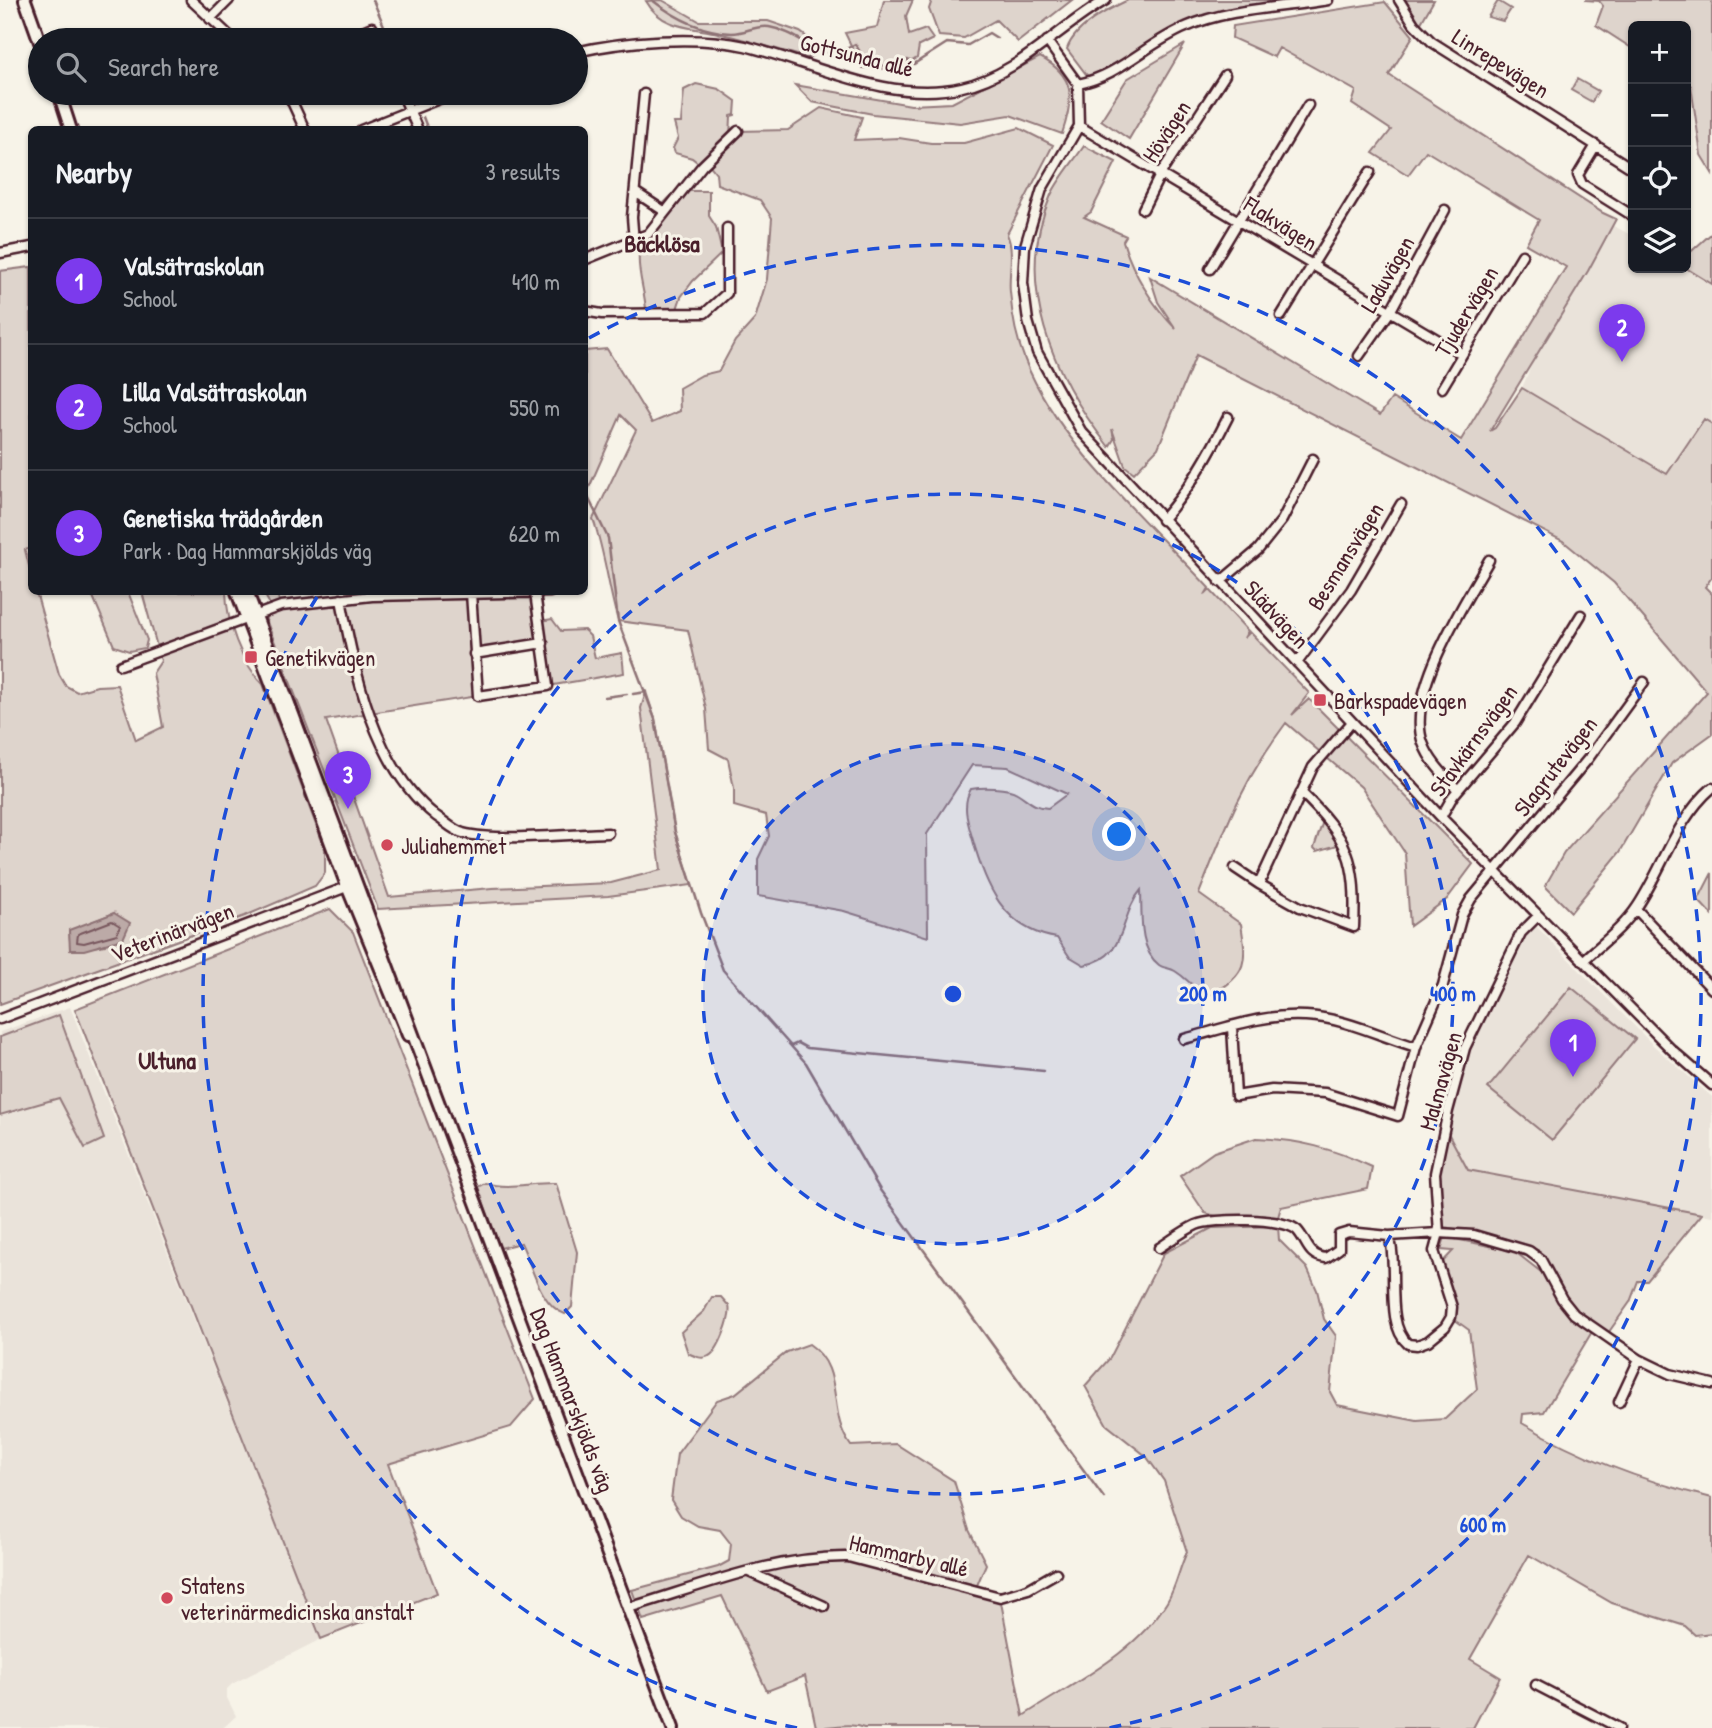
<!DOCTYPE html>
<html lang="en">
<head>
<meta charset="utf-8">
<style>
	:root { --surface:#171b24; --page:#242831; --text:#f1f3f6; --muted:#9ea1a6; --line:#363941; --accent:#7c3aed }
	body { margin:0; font-family:"Patrick Hand",sans-serif; background:var(--page); color:var(--text) }
	.controls { position:absolute; right:21px; top:21px; display:grid; overflow:hidden; border-radius:10px; box-shadow:0 2px 5px #0004 }
	.controls button { width:63px; height:63px; display:grid; place-items:center; padding:0; border:0; border-bottom:2px solid var(--line); background:var(--surface); color:var(--text); font:35px sans-serif }
	.you { position:absolute; left:1120px; top:835px; width:24px; height:24px; margin:-18px; border:5px solid #fff; border-radius:50%; background:#1a73e8; box-shadow:0 0 0 10px #1a73e833 }
	.badge { display:grid; place-items:center; width:46px; height:46px; border-radius:50%; background:var(--accent); color:#fff; font-size:23px; font-weight:700 }
	.pin { position:absolute; translate:-50% -58px; filter:drop-shadow(0 2px 4px #0008) }
	.pin::after { content:''; position:absolute; top:37px; width:24px; height:21px; background:inherit; clip-path:polygon(0 0,100% 0,50% 100%) }
	.list { margin:0; padding:0; list-style:none }
	h2 { display:flex; justify-content:space-between; align-items:center; height:91px; margin:0; padding:0 28px; font-size:30px }
	h2 small { font-size:23px; font-weight:400; color:var(--muted) }
	.list li { display:grid; grid-template-columns:46px 1fr auto; gap:21px; align-items:center; box-sizing:border-box; height:126px; padding:0 28px; border-top:2px solid var(--line) }
	.list b { display:block; font-size:26px; white-space:nowrap }
	.list p { margin:0; font-size:23px; white-space:nowrap; color:var(--muted) }
	.list em { font-size:23px; font-style:normal; color:var(--muted) }
	.icon { flex:none; width:38px; height:38px; fill:none; stroke:currentColor; stroke-width:2; stroke-linecap:round; stroke-linejoin:round }
	.map { position:relative; flex:none; width:1712px; height:1728px; overflow:hidden }
	.search { position:absolute; background:var(--surface); box-shadow:0 2px 5px #0004; left:28px; top:28px; width:560px; height:77px; display:flex; align-items:center; gap:18px; box-sizing:border-box; padding:0 24px; border-radius:38px; color:var(--muted); font-size:26px }
	.panel { position:absolute; background:var(--surface); box-shadow:0 2px 5px #0004; left:28px; top:126px; width:560px; height:469px; border-radius:10px }
	.map>svg:first-child { display:block }
</style>
</head>
<body>
<div class="map">
<svg width="1712" height="1728" viewBox="0 0 1712 1728">
	<rect width="100%" height="100%" fill="#f7f3e8"/>
	<filter id="ink" filterUnits="userSpaceOnUse"><feTurbulence type="fractalNoise" baseFrequency=".0143" numOctaves="2"/><feDisplacementMap in="SourceGraphic" scale="14" xChannelSelector="R" yChannelSelector="G"/><feConvolveMatrix kernelMatrix="1 2 1 2 8 2 1 2 1" color-interpolation-filters="sRGB"/></filter>
	<g filter="url(#ink)">
		<path fill="#eae3da" d="M1604 221 1633 236V268H1686L1712 284V424L1703 419 1667 474 1522 388 1539 347Z
			M1534 924 1654 1046 1712 1097V1216L1468 1170 1445 1128 1465 1048 1521 933Z
			M70 1007 321 1639 232 1684 227 1689V1698L236 1716 223 1728H0V1032Z"/>
		<path fill="#ded4cc" stroke="#947a7c" stroke-width="2" fill-rule="evenodd" d="M662 0 699 21H768L800 32 819 46V52L808 58C778 50 748 40 718 33 691 27 662 29 646 1Z
			M884 0H913L906 16 909 35 926 29 933 39 919 46 917 58 898 69 862 68 845 33 877 27Z
			M932 0H1072L1018 42 996 20 964 38 939 36 929 9Z
			M1128 0H1328C1288 6 1226 9 1190 25 1154 41 1130 65 1089 78L1067 49C1075 26 1107 10 1128 0Z
			M1399 0H1434L1418 28Z
			M1585 0H1712V173L1701 155 1691 86 1686 82V26H1633V49L1596 25 1603 6 1599 1Z
			M1498 1 1511 9 1503 21 1488 17Z
			M1385 2 1413 36 1389 75 1603 213 1616 219 1588 271 1490 431 1495 428 1522 388 1667 474 1704 419 1712 424V577L1705 587 1712 594V734L1672 763 1620 852 1571 912 1545 886 1564 853 1707 692 1614 583 1563 541 1196 355 1158 448 1134 473 1125 466 1112 429 1114 439 1109 447C1053 377 1012 283 1051 195 1059 178 1074 161 1084 146L1116 162 1091 212 1084 217 1126 236 1123 241C1132 272 1153 306 1176 329L1158 302 1150 277 1380 415 1392 398 1461 440 1566 267 1526 244 1539 220 1426 151 1408 175 1373 153 1391 130 1352 104 1356 91 1279 48 1274 57 1232 38 1233 26Z
			M1185 44 1129 139 1101 120 1127 79Z
			M1040 57C1076 76 1074 98 1062 134L1010 115 960 123 873 114 812 102 795 85 911 105 952 103Z
			M1577 79 1598 91 1592 102 1571 90Z
			M696 84 719 89 736 101 735 115 731 116 730 138 738 131 788 130 821 108 862 117 854 140 899 138 931 143H964L1019 128 1053 145 1007 234C1015 252 1008 273 1010 292 1012 315 1016 338 1025 360 1058 444 1148 522 1209 588L1205 595 1210 590 1248 631 1244 638 1250 632 1309 693 1292 715 1309 699 1473 864 1447 899 1410 926 1405 853 1361 787 1286 723C1243 780 1225 828 1199 894L1241 924C1247 960 1248 975 1212 994 1191 989 1191 981 1175 971 1170 968 1163 968 1159 965 1138 949 1142 912 1141 890 1118 917 1129 957 1084 965L1069 956 1057 938C1003 930 985 884 972 837 967 821 962 803 971 789 982 787 1008 787 1017 793 1029 800 1032 807 1048 808L1067 794 1008 767 972 765 927 834 928 937 844 911 758 896V859L769 836 766 815 734 806V788L728 759 709 749 706 709 688 630 618 621C608 587 605 552 593 519L636 430 621 415 585 497V351L607 349 652 423 680 411 679 388 702 375 719 371 735 341 755 319 767 279 772 218 760 200 717 184 716 173 708 163 702 166 692 158 675 153 673 148 678 138 674 123H681L684 90Z
			M680 191H709V216L716 227 722 253 693 281 681 297 677 309 646 310C645 292 637 272 639 254 640 237 664 195 680 191Z
			M1712 233V284L1686 268V256Z
			M31 267 32 548 25 550 31 574 32 592H36L59 674 66 686 77 692 97 686 117 685 136 740 163 727 153 673 161 661 142 592H226C227 623 240 661 263 684L325 849V873L315 886 245 916 0 1004V271ZM114 913 105 945 71 950 69 931Z
			M91 592H128L147 640 145 648 129 651 114 646Z
			M263 592H277L280 605 372 596 535 593 540 621 552 619 561 631 584 630 590 636 595 658 622 653 624 673 548 686 542 643 475 654 478 696 326 720 389 897 492 888 611 883 661 870 641 708 646 692 655 719 675 832 692 885 608 896 378 909 265 617 272 608Z
			M1324 818 1341 844 1317 851 1314 848Z
			M1712 873V915L1698 900Z
			M330 909 353 932 535 1399 511 1427 388 1464 437 1593 321 1639 75 1009Z
			M1571 987 1635 1039 1552 1140 1488 1088Z
			M59 1015 104 1139 85 1148 59 1098 0 1115V1037Z
			M1448 1133 1468 1170 1702 1214 1647 1281H1638L1630 1302 1606 1336 1593 1330 1544 1412 1523 1414 1522 1423C1580 1458 1647 1482 1712 1498V1633L1695 1635 1685 1626 1612 1603 1529 1555 1470 1659 1500 1677 1473 1728H864C848 1722 833 1728 816 1727L805 1676 767 1691 722 1596 643 1620 632 1590 718 1567 729 1561 731 1544 720 1530 698 1526 681 1516 671 1500 677 1454 717 1400 735 1394 787 1352 809 1344C846 1369 826 1412 851 1446L896 1444 954 1481 969 1530 986 1564 975 1590 1000 1597 1023 1716C1073 1683 1135 1654 1167 1602 1177 1585 1179 1568 1187 1552L1164 1481 1146 1456 1107 1425 1085 1386 1110 1358 1164 1253 1212 1228 1278 1226 1279 1240 1307 1268 1317 1290 1324 1319 1336 1336 1330 1392 1337 1405 1417 1421 1445 1419 1477 1389 1469 1330 1451 1317 1437 1268 1453 1251 1441 1250 1445 1237 1514 1251 1550 1279 1539 1258 1540 1251 1503 1238 1444 1227 1439 1178Z
			M1256 1138C1301 1140 1331 1148 1372 1167L1368 1189 1281 1207 1278 1217 1216 1216 1205 1213 1180 1176 1214 1152Z
			M485 1183C509 1190 531 1182 556 1183L577 1252 572 1307 565 1314C540 1306 532 1265 521 1243L500 1248 478 1187Z
			M712 1297H721L729 1306C732 1316 719 1351 709 1356 702 1360 694 1356 688 1353L681 1332 704 1311Z"/>
		<path fill="#bcaaa7" stroke="#8e7275" stroke-width="2" d="M114 913 130 923 123 939 84 950H70L69 930Z"/>
		<g fill="none" stroke-linecap="round" stroke-linejoin="round">
			<path stroke="#78575d" stroke-width="2" d="M112 921 120 926 117 934 84 943 77 942 78 934Z"/>
			<path stroke="#8e7275" stroke-width="2.5" d="M373 0 390 40
				M652 0C675 18 703 32 732 33 745 33 756 25 769 27 794 31 811 50 834 56L855 44 867 63 891 67 908 60 914 64 947 43 968 45 989 33 997 38
				M412 93 414 97
				M423 117 428 130
				M584 489 608 538 618 621 655 719 675 832 701 913 723 970 806 1063 880 1190 1104 1498
				M633 694 646 692
				M605 697 627 694
				M791 1046 798 1043 807 1048 1044 1071"/>
			<g stroke="#4a1f2b" stroke-width="13">
				<path id="minor" d="M191 0 234 40
					M1399 0 1414 24 1432 42 1633 169
					M210 19 229 0
					M342 40 372 27 378 40
					M1047 41 1078 84 1079 126 1042 189 1025 246 1023 283 1028 321 1037 352 1081 431 1441 817 1671 1049 1712 1085
					M576 52C623 41 697 35 745 46 814 63 889 104 962 87 1018 75 1058 27 1106 0
					M1078 84C1119 76 1147 43 1186 27 1229 8 1282 8 1328 0
					M288 93 305 130
					M402 93 418 130
					M1079 126 1462 354
					M361 130 454 93
					M1596 145 1578 175 1582 184 1633 216
					M635 192 664 211
					M1143 209 1161 173 1225 75
					M634 242 632 217 644 94
					M0 253 32 247
					M584 260 648 234 702 166 738 131
					M1210 269 1308 105
					M584 311 602 314 705 313 727 293V228
					M1281 316 1370 172
					M1359 356 1390 312 1445 210
					M1442 388 1522 255
					M1162 520C1190 488 1209 455 1228 417
					M1220 582 1258 550 1282 520 1313 459
					M471 593 478 696 548 686 535 593
					M341 599C355 673 374 767 436 816 444 821 454 831 463 833 498 842 570 834 608 833
					M474 654 543 643
					M1297 663 1351 590 1401 504
					M121 665 281 606 372 596 550 592
					M1458 790C1444 775 1430 762 1423 743 1405 693 1465 603 1489 560
					M1301 792C1349 839 1357 860 1354 927L1300 907 1259 884 1313 767 1352 722
					M1441 817 1453 796 1515 723 1581 615
					M1235 868 1259 884
					M1636 909 1712 989
					M1583 961C1600 945 1624 927 1637 907 1663 868 1676 819 1712 788
					M0 1019 352 885
					M1232 1027 1236 1096 1272 1090 1325 1093 1398 1116 1416 1047 1443 985 1462 915 1471 899 1588 759 1644 682
					M1184 1039C1223 1029 1265 1013 1306 1016 1345 1018 1379 1036 1416 1047
					M1389 1236C1399 1266 1384 1324 1408 1344L1417 1345 1428 1341 1445 1327 1451 1317 1452 1307 1434 1251 1439 1233 1435 1173 1448 1111 1465 1048 1521 933 1538 916
					M1159 1248C1170 1241 1183 1231 1196 1225 1213 1218 1283 1217 1297 1230 1308 1242 1307 1256 1326 1258L1339 1249V1235L1349 1232 1389 1236 1439 1233 1474 1235 1529 1251 1541 1260 1562 1299 1574 1314 1639 1359 1670 1374 1712 1384
					M1619 1402 1639 1359
					M749 1572 824 1606
					M628 1608C699 1587 773 1556 848 1557L1000 1597 1028 1589 1056 1573
					M1536 1685 1619 1728"/>
			</g>
			<g stroke="#4a1f2b" stroke-width="16">
				<path id="major" d="M25 0 40 42
					M59 93 71 130
					M237 592 347 886 408 1035
					M247 592 673 1728"/>
			</g>
			<use href="#minor" stroke="#f7f3e8" stroke-width="8"/>
			<use href="#major" stroke="#f7f3e8" stroke-width="10"/>
		</g>
	</g>
	<circle cx="953" cy="994" r="250" fill="#1d4ed8" fill-opacity=".12"/>
	<g fill="none" stroke="#1d4ed8" stroke-width="3.5" stroke-dasharray="12 9">
		<circle cx="953" cy="994" r="250"/>
		<circle cx="953" cy="994" r="500"/>
		<path d="M797 1728A750 750 0 0 1 317 597M589 338A750 750 0 1 1 1109 1728"/>
	</g>
	<g fill="#d1495b" stroke="#f7f3e8" stroke-width="2.5">
		<rect x="244" y="650" width="14" height="14" rx="3.5"/>
		<rect x="1313" y="693" width="14" height="14" rx="3.5"/>
		<circle cx="387" cy="845" r="7"/>
		<circle cx="167" cy="1598" r="7"/>
	</g>
	<g text-anchor="middle" dominant-baseline="central" stroke-width="6" stroke-linejoin="round" paint-order="stroke">
		<g font-size="23" fill="#4a1f2b" stroke="#f7f3e8">
			<text transform="translate(857 55) rotate(14)">Gottsunda allé</text>
			<text transform="translate(1501 63) rotate(32)">Linrepevägen</text>
			<text transform="translate(1166 131) rotate(-57)">Hövägen</text>
			<text transform="translate(1281 223) rotate(32)">Flakvägen</text>
			<text transform="translate(1387 274) rotate(-60)">Laduvägen</text>
			<text transform="translate(1466 311) rotate(-59)">Tjudervägen</text>
			<text transform="translate(1345 556) rotate(-58)">Besmansvägen</text>
			<text transform="translate(1277 614) rotate(47)">Slädvägen</text>
			<text transform="translate(1473 740) rotate(-54)">Stavkärnsvägen</text>
			<text transform="translate(1555 766) rotate(-52)">Slagrutevägen</text>
			<text transform="translate(172 932) rotate(-21)">Veterinärvägen</text>
			<text transform="translate(1440 1081) rotate(-74)">Malmavägen</text>
			<text transform="translate(573 1400) rotate(69)">Dag Hammarskjölds väg</text>
			<text transform="translate(909 1555) rotate(13)">Hammarby allé</text>
		</g>
		<g font-size="23" fill="#4a1f2b" stroke="#f7f3e8" text-anchor="start">
			<text x="265" y="657">Genetikvägen</text>
			<text x="1334" y="700">Barkspadevägen</text>
			<text x="401" y="845">Juliahemmet</text>
			<text x="181" y="1585">Statens<tspan x="181" dy="26">veterinärmedicinska anstalt</tspan></text>
		</g>
		<g font-size="24" font-weight="bold" fill="#4a1f2b" stroke="#f7f3e8">
			<text x="662" y="243">Bäcklösa</text>
			<text x="167" y="1060">Ultuna</text>
		</g>
	</g>
	<circle cx="953" cy="994" r="10" fill="#1d4ed8" stroke="#f7f3e8" stroke-width="3.5"/>
	<g font-size="21" text-anchor="middle" font-weight="bold" fill="#1d4ed8" stroke="#f7f3e8" stroke-width="6" stroke-linejoin="round" paint-order="stroke">
		<text x="1203" y="1001">200 m</text>
		<text x="1453" y="1001">400 m</text>
		<text x="1483" y="1532">600 m</text>
	</g>
</svg>
<div class="controls">
<button>+</button>
<button>−</button>
<button><svg class="icon" aria-label="locate" viewBox="0 0 24 24"><circle cx="12" cy="12" r="6"/><path d="M12 2v4M12 18v4M2 12h4M18 12h4"/></svg></button>
<button><svg class="icon" aria-label="layers" viewBox="0 0 24 24"><path d="M12 4l9 5-9 5-9-5zM3 14l9 5 9-5"/></svg></button>
</div>
<div class="you"></div>
<div class="pin badge" style="left:1573px;top:1077px">1</div>
<div class="pin badge" style="left:1622px;top:362px">2</div>
<div class="pin badge" style="left:348px;top:809px">3</div>
<div class="search"><svg class="icon" aria-label="search" viewBox="0 0 24 24"><circle cx="10" cy="10" r="6"/><path d="M15 15l6 6"/></svg>Search here</div>
<section class="panel">
<h2>Nearby<small>3 results</small></h2>
<ul class="list">
<li><span class="badge">1</span><div><b>Valsätraskolan</b><p>School</p></div><em>410 m</em></li>
<li><span class="badge">2</span><div><b>Lilla Valsätraskolan</b><p>School</p></div><em>550 m</em></li>
<li><span class="badge">3</span><div><b>Genetiska trädgården</b><p>Park · Dag Hammarskjölds väg</p></div><em>620 m</em></li>
</ul>
</section>
</div>
</body>
</html>
